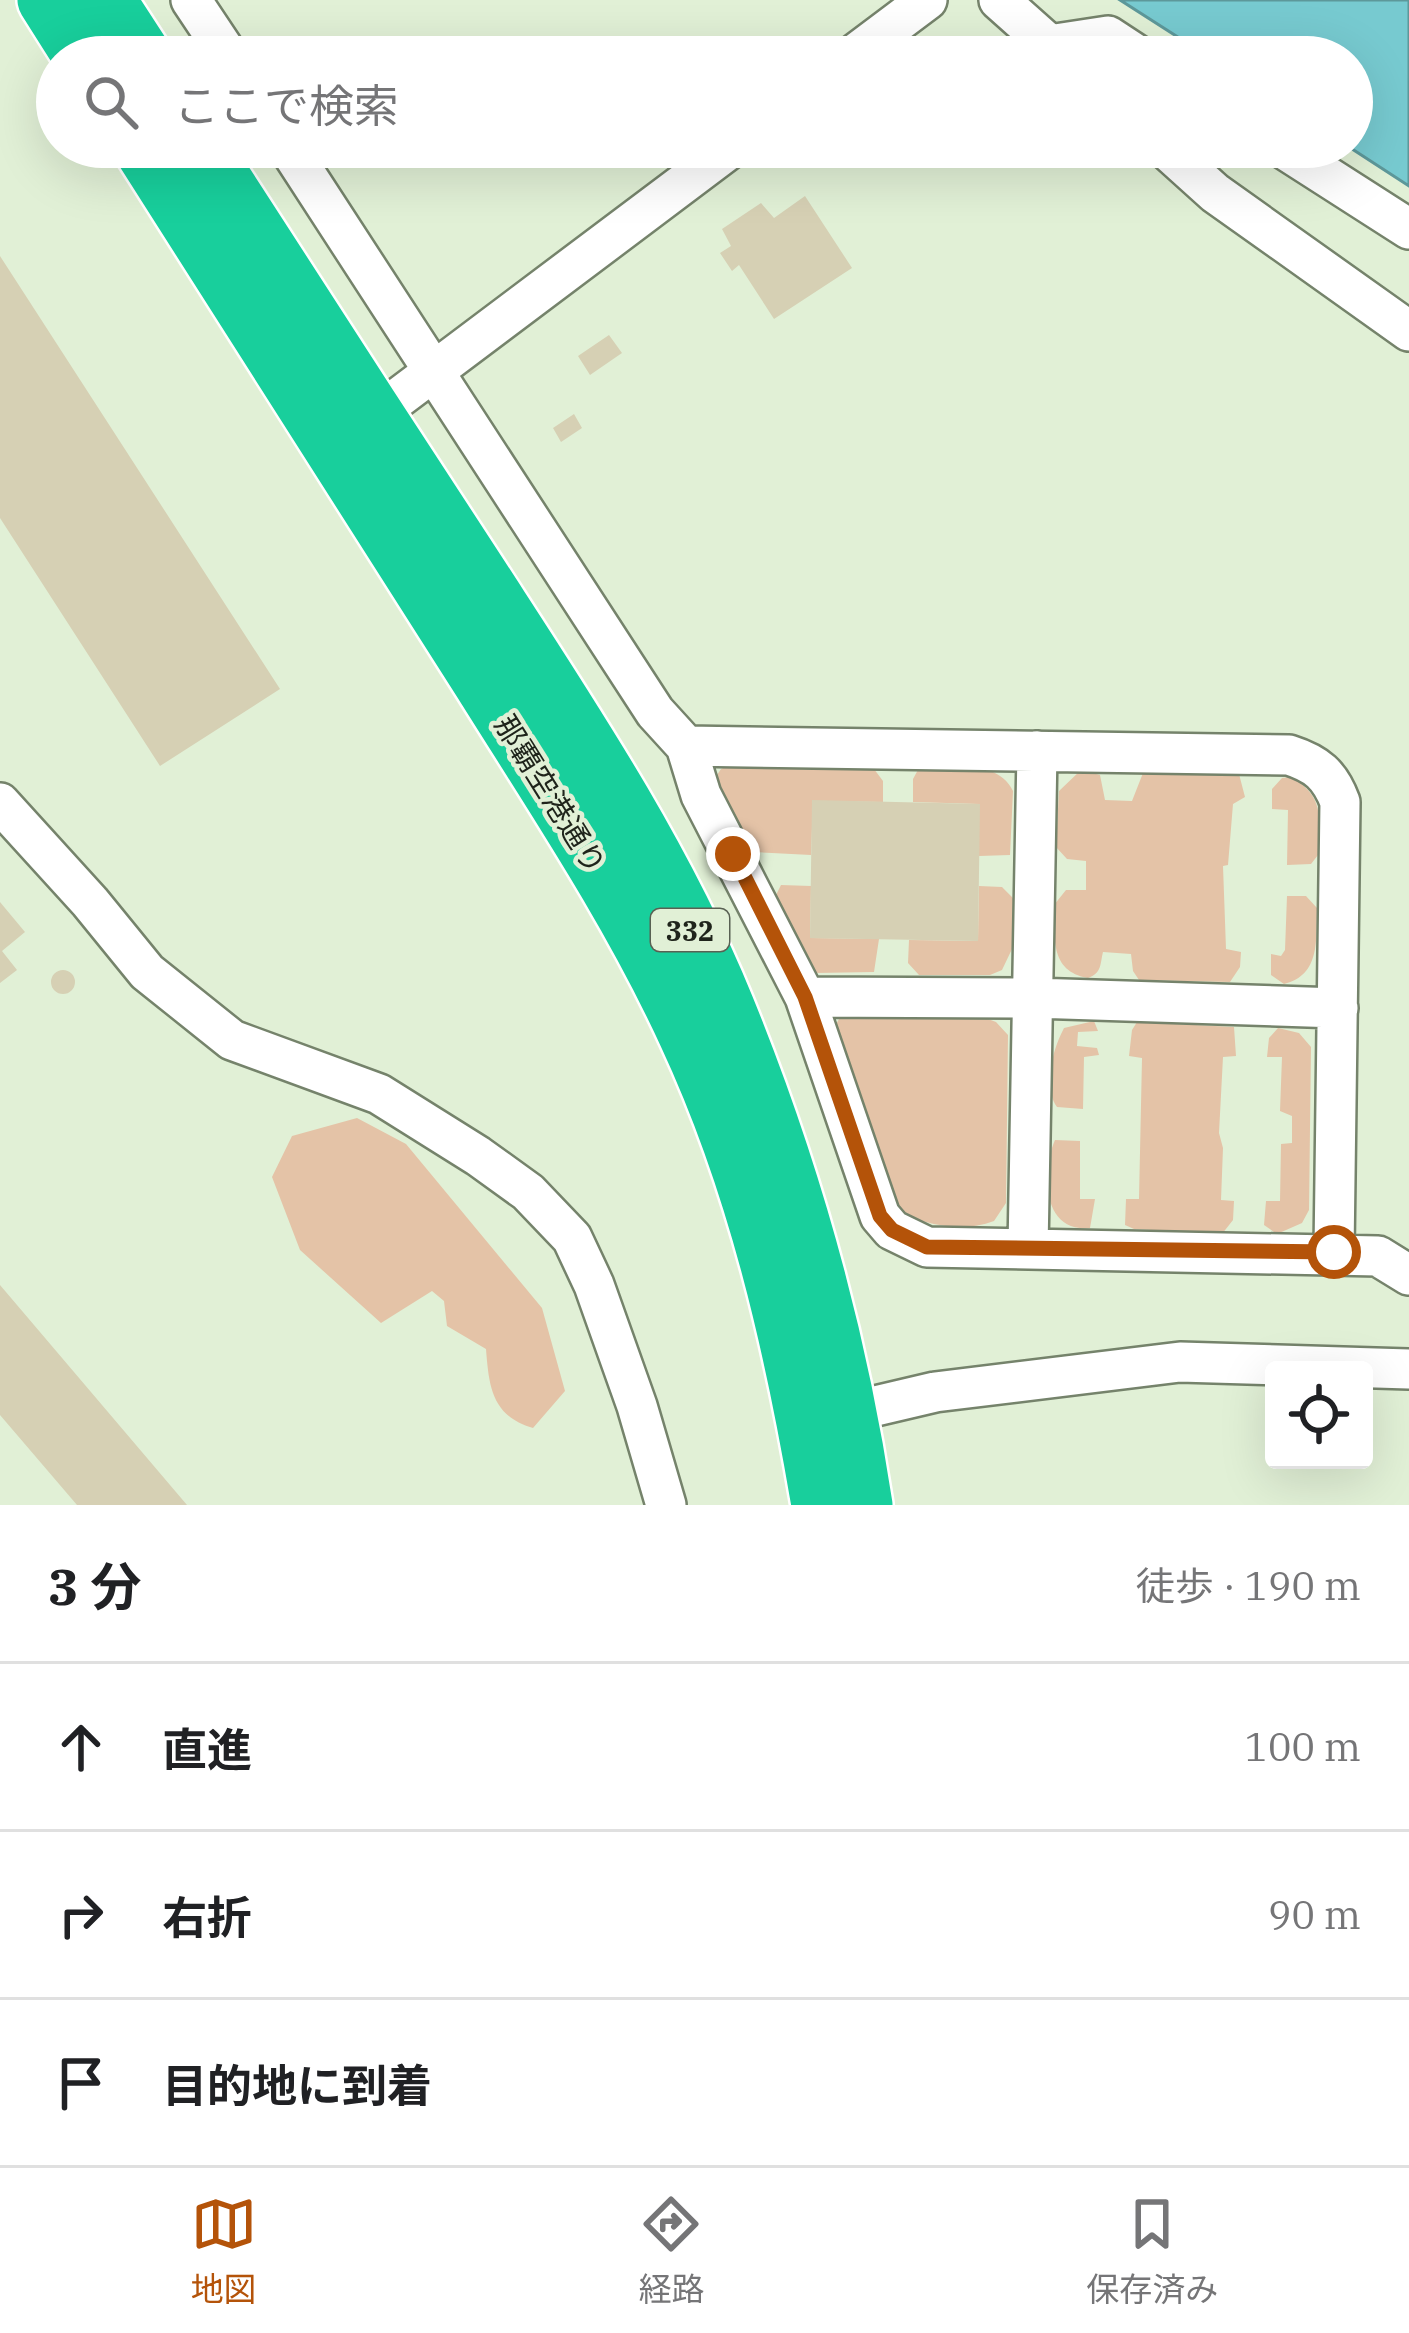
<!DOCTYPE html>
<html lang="ja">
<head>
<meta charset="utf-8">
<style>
	:root { --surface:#fff; --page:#f6f6f6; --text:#202124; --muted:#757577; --line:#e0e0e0; --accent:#b45309 }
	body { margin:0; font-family:"IBM Plex Serif","Noto Sans JP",serif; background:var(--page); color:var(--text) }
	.controls { position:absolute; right:36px; bottom:36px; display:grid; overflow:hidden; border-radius:12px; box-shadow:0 12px 48px #0002 }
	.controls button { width:108px; height:108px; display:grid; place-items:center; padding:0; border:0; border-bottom:3px solid var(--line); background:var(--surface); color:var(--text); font:60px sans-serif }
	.stop { position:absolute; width:36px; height:36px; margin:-27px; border:9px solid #b45309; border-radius:50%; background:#fff }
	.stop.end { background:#b45309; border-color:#fff; box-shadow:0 3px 12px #0008 }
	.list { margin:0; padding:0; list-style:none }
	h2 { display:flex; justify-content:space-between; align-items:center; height:156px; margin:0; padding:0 48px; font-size:51px }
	h2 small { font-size:39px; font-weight:400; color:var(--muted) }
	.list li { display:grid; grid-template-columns:78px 1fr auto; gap:36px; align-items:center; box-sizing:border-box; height:168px; padding:0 48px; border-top:3px solid var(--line) }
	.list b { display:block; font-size:45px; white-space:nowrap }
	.list em { font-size:39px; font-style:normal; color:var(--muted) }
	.icon { flex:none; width:66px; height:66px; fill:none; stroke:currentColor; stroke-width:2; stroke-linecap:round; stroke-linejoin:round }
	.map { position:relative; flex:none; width:1409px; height:1505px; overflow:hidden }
	.search { position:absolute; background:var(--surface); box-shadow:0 12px 48px #0002; left:36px; right:36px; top:36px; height:132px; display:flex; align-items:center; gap:30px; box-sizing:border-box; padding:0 42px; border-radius:66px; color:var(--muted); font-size:45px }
	.sheet { height:660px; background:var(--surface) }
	nav { display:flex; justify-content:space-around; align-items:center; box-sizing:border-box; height:168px; border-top:3px solid var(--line); background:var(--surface); font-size:33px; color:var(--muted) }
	nav a { display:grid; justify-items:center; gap:6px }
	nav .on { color:var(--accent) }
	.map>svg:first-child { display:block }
</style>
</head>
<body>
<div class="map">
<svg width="1409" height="1505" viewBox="0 0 1409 1505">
	<rect width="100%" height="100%" fill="#e1f0d6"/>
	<path fill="#e4c3a7" d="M734 763 871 765 883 781V802L813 801 811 855 754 852 744 847 715 778 721 769Z
		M919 768C950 768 997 758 1013 791L1010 855 979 856V804L913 802V779Z
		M1081 770 1100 775 1105 800 1132 801 1143 773 1239 774 1245 797 1233 804 1228 865 1223 866 1226 949 1241 952 1240 967 1230 982 1139 980 1133 971 1131 954 1103 952C1100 964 1102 973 1088 978 1049 971 1055 937 1054 905L1066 890H1086V861L1067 859 1056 847 1059 791Z
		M1291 777C1326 797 1319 819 1318 855L1311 864 1287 865 1288 810 1272 809V789L1282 778Z
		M781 885 811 886 810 938 879 939 874 972 815 973 772 903Z
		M979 886 1002 887 1013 898 1012 949 1002 970 990 975H919L908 963 909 940 978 941Z
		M1287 896H1306L1317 908C1316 939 1321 975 1284 984L1271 975V954L1281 956 1285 950Z
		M849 1015 988 1019 996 1022 1008 1035 1006 1203 994 1221C960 1234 923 1224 892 1209L833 1030 839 1019Z
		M1094 1021 1098 1031 1078 1032 1077 1046 1097 1048 1099 1055 1084 1057 1083 1109 1057 1107C1042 1086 1053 1049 1064 1028Z
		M1137 1022 1234 1027 1236 1056 1223 1057 1219 1133 1223 1148 1221 1200 1234 1201 1233 1220 1222 1234 1134 1229 1125 1225 1126 1199H1139L1142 1058 1129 1056 1132 1030Z
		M1278 1028 1299 1033 1311 1047 1309 1210 1302 1223 1277 1234 1264 1225 1266 1201H1280L1281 1144 1292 1143V1116L1280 1111 1282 1057H1267L1269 1038Z
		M357 1118 406 1144 542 1308 565 1391 533 1428C492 1416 489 1387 486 1349L447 1326 444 1301 432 1291 381 1323 300 1250 272 1177 292 1136Z
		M1055 1140 1080 1141V1199H1095L1090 1228C1042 1233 1041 1172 1055 1140Z"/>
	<path fill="#77cad0" stroke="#5d989a" stroke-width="3" d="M1120 0H1409V186L1349 147H1352V57H1209Z"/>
	<path fill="#d6d0b4" d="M805 196 852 268 774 319 739 265 732 271 720 253 731 246 722 229 761 203 774 218Z
		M0 256 280 689 160 766 0 518Z
		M609 335 622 353 590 375 578 356Z
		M574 414 582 428 561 442 553 428Z
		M812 800 980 804 978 941 810 938Z
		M0 902 25 932 2 951 17 970 0 983Z
		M51 982a12 12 0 1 1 24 0a12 12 0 1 1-24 0Z
		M0 1285 187 1505H77L0 1415Z"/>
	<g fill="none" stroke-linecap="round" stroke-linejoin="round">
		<g stroke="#75836b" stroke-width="44">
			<path id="minor" d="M191 0 229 57
				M999 0 1063 57
				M1049 45 1108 36 1140 57
				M851 57 927 0
				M288 147 655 712 686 746 701 795 805 997 880 1216 892 1230 927 1247 1378 1256 1409 1275
				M1164 147 1215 193 1409 331
				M1281 147 1409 229
				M357 429 732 147
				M686 746 1289 755C1317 764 1330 775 1340 802L1334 1252
				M0 803 90 902 147 972 232 1040 379 1094 478 1156 528 1192 572 1238 594 1285 637 1406 666 1505
				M805 997 1033 998 1338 1008
				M1028 1249 1037 751
				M850 1412 935 1392 1180 1362 1409 1369"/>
		</g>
		<g stroke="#fff" stroke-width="62">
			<path id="highway" d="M46 0 82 57
				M107 0 144 57
				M141 147C255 325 369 503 482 683 554 798 630 911 687 1035 756 1183 793 1345 820 1505
				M202 147C294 290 386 432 479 574 569 713 663 853 726 1007 792 1169 838 1333 864 1505"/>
		</g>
		<use href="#minor" stroke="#fff" stroke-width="39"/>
		<use href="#highway" stroke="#18cf9c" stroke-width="57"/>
	</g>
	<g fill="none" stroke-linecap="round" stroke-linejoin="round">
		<path stroke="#b45309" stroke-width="15" d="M733 854 805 997 880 1216 892 1230 927 1247 1334 1252"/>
	</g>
	<g text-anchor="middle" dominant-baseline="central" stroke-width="9" stroke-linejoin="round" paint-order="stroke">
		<rect fill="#e1f0d6" stroke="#596153" stroke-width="3" x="651" y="909" width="78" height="42" rx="9"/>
		<g font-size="27" font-weight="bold" fill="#1f241b">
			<text x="690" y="930">332</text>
		</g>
		<g font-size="30" fill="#1f241b" stroke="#e1f0d6">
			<text transform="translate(551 794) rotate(58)">那覇空港通り</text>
		</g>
	</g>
</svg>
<div class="controls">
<button><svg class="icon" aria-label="locate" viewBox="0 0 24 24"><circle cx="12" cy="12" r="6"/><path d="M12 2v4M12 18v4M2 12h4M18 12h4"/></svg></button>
</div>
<div class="stop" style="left:1334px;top:1252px"></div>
<div class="stop end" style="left:733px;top:854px"></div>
<div class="search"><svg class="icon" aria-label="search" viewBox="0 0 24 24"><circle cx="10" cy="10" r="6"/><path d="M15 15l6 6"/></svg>ここで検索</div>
</div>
<section class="sheet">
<h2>3 分<small>徒歩 · 190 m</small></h2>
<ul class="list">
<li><svg class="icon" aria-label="ahead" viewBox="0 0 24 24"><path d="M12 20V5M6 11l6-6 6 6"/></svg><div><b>直進</b></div><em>100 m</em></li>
<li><svg class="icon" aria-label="right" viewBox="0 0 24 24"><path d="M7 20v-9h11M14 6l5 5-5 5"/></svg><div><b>右折</b></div><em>90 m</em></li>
<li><svg class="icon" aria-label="arrive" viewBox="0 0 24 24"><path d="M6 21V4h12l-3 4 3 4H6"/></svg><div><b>目的地に到着</b></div></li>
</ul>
</section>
<nav>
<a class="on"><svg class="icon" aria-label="map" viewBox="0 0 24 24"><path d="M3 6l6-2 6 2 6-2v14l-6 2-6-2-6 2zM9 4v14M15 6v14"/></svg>地図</a>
<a><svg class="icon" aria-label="directions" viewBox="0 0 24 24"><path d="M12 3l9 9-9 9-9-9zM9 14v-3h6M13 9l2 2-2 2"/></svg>経路</a>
<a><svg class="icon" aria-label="saved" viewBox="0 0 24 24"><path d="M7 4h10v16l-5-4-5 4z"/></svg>保存済み</a>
</nav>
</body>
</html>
